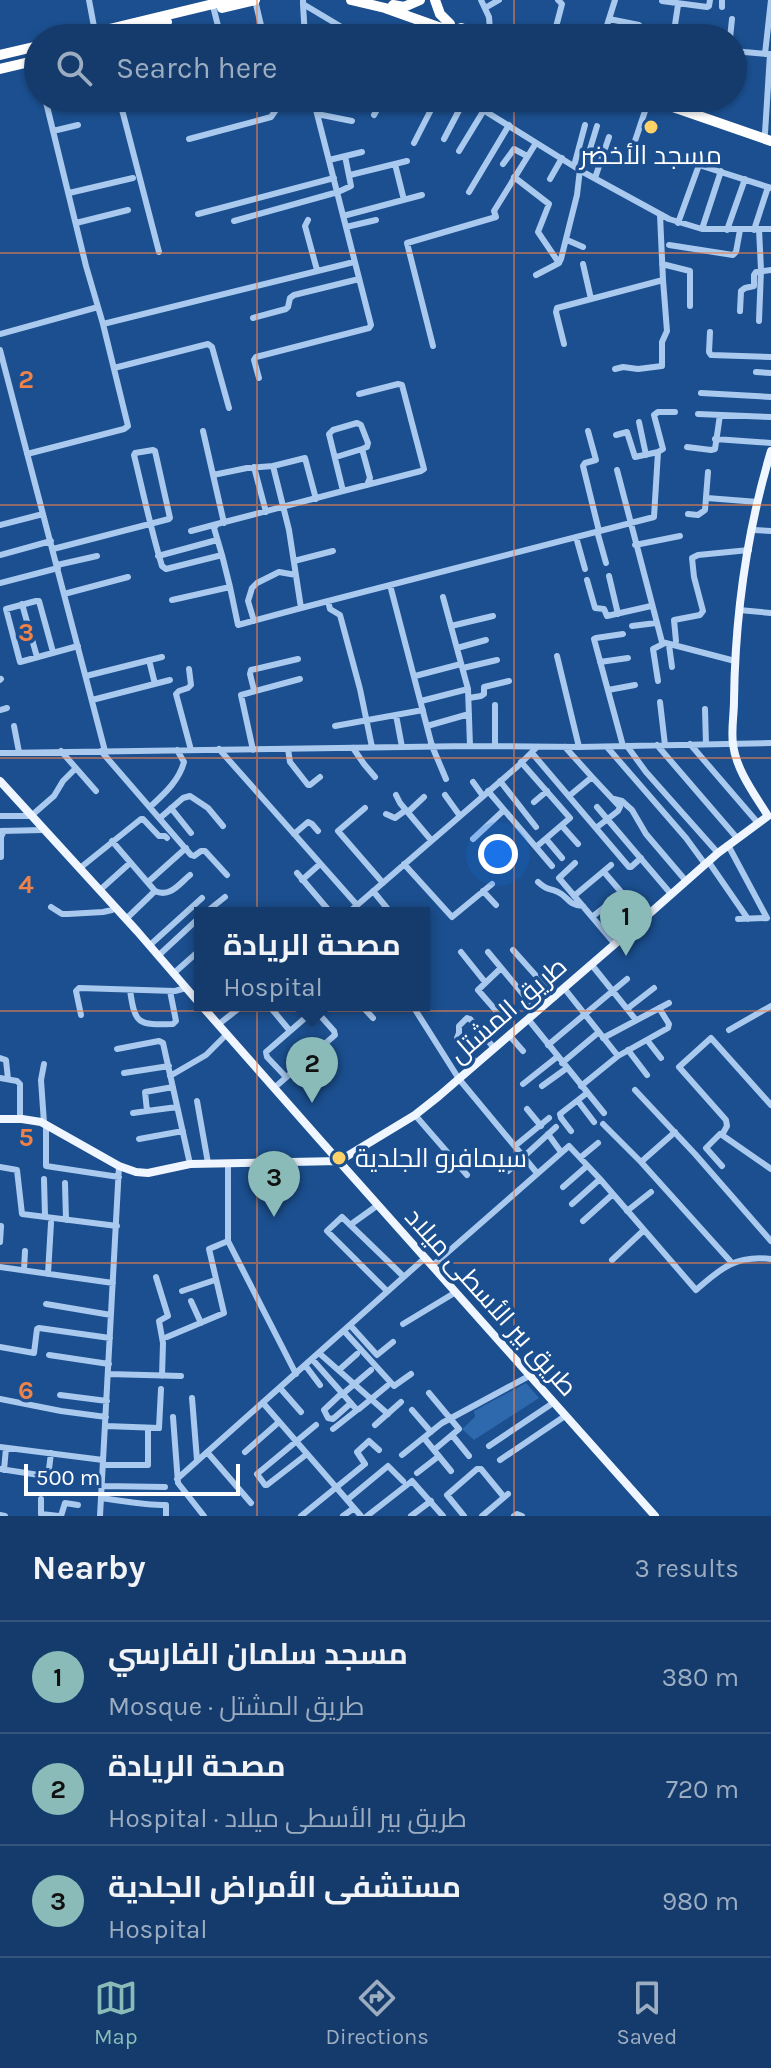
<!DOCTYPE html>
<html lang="en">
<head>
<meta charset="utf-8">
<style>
	:root { --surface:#143b6b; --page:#1d4271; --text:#f1f3f6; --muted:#9dadc1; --line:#33557e; --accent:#8bbbb9 }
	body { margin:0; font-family:Karla,Cairo,sans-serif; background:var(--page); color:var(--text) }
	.scale { position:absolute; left:24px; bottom:20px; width:216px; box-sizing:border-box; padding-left:8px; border:4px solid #fff; border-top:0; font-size:22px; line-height:28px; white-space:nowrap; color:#fff; -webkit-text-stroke:6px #1b4f8f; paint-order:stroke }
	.you { position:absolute; left:498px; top:854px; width:28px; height:28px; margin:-20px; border:6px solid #fff; border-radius:50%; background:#1a73e8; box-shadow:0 0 0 12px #1a73e833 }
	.badge { display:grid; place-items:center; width:52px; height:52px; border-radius:50%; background:var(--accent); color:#111; font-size:26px; font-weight:700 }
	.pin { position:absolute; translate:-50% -66px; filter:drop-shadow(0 2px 4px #0008) }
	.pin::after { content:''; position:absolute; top:42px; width:28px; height:24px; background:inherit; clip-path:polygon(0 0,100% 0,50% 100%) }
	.popup { position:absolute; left:194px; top:907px; width:236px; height:104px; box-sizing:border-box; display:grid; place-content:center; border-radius:0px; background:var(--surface); filter:drop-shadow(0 2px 6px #0005); font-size:26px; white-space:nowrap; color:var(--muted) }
	.popup b { font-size:30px; color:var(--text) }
	.popup::after { content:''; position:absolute; left:50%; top:100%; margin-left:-16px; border:16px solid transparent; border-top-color:var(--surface) }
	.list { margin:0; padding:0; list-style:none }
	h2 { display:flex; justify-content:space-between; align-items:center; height:104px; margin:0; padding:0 32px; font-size:34px }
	h2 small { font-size:26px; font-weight:400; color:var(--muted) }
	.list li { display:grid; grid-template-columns:52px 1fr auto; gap:24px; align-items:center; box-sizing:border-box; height:112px; padding:0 32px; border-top:2px solid var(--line) }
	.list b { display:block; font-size:30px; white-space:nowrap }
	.list p { margin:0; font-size:26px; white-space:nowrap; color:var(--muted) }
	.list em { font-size:26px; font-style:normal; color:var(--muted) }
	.icon { flex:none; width:44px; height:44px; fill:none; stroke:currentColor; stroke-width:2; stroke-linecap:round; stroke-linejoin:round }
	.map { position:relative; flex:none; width:771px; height:1516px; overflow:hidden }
	.search { position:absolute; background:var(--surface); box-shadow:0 2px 6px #0004; left:24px; right:24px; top:24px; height:88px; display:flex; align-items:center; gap:20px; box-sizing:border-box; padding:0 28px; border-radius:44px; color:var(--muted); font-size:30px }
	.sheet { height:440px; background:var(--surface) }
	nav { display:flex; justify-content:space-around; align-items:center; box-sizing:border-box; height:112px; border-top:2px solid var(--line); background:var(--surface); font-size:22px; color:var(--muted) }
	nav a { display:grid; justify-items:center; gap:4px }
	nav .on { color:var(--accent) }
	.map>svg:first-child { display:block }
</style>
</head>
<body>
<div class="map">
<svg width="771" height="1516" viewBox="0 0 771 1516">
	<rect width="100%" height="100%" fill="#1b4f8f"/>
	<path fill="#2e69ad" d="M526 1383 539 1398 474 1440 462 1429 475 1417 474 1411Z"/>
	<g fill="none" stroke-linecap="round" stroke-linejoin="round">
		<path stroke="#a9c9ee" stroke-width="6" d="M89 0 95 32
			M255 0 264 38
			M303 0V4L360 38
			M481 0 489 17 490 30 494 38
			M662 1 707 7 709 6 710 0
			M303 4 305 38
			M722 7V0
			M485 8 499 0
			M214 10 221 38
			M609 19 639 25
			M556 27 562 4 558 0
			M605 33 626 38
			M585 36 591 38
			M603 38 615 0
			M673 38 678 5
			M730 38 732 19
			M733 51 767 54
			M765 54 771 0
			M34 61 38 74
			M734 86 739 51
			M45 98 86 266 103 324 354 262
			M119 98 159 252
			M464 98 583 172 669 219 702 229H771
			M395 107 400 98
			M317 114 352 121
			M374 115 383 98
			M53 131 78 125
			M765 133 770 54
			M189 139 271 117 278 107 277 98
			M444 139 465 99
			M414 143 437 98
			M459 151 484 110
			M329 160 362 152
			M628 162 649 99
			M395 164 404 200
			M503 164 514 149 527 156
			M574 166 585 125
			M583 172 597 126
			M350 175 407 161
			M514 177 549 204 538 232 559 263
			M595 178 609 137
			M550 179 562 158
			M469 192 509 125
			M69 193 133 178
			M198 214 334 178
			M343 216 422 195
			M308 220 305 226 317 270
			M234 221 338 192 351 186 345 156
			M76 223 128 210
			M678 223 699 165 771 188
			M346 227 376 220
			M702 229 721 171
			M727 230 745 179
			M754 230 768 187
			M567 240 583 247
			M669 245 733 255 736 252 740 230
			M583 264 591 299
			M662 264 690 271V306
			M536 275 559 263 561 259 577 195 580 169
			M740 311 741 291 745 288 754 286V275L756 272 771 270
			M253 318 286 309 288 307 290 298 294 295 359 279
			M759 321 761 270 759 229
			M710 332 709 352 711 355 771 357
			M0 334 98 307
			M564 344 556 312 557 308 663 280 660 215
			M433 346 407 243 496 217 494 211 536 143
			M0 350 105 751
			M114 368 208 344 212 347 229 408
			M615 369 623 367 638 369 662 366V342L667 331 663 280
			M756 372 771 373
			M259 378 254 360 256 357 369 328 371 325 313 98
			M701 393 771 397
			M698 414 771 417
			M639 422 646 455
			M203 431 224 523
			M588 431 596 460 585 463 583 466 599 531
			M616 435 627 432 635 457 658 452
			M715 439 771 443
			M687 447 711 450 715 449 720 415
			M27 454 124 429 128 426 103 324
			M336 457 362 449
			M273 466 305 458 316 499
			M254 467 266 512
			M617 470 662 642 735 661
			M213 475 247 468 273 466 289 530 301 608 654 517 658 452 663 449 654 415 658 412H675
			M343 491 421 471 424 469 402 385 398 384 359 394
			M707 498 758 502
			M688 514 698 515 705 510 708 472
			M0 525 43 514
			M753 530 771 531
			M191 531 217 524
			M597 531 606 563
			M576 537 585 569
			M635 545 680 536
			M53 549 169 519 170 518 155 451 153 450 135 453 134 455C143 492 151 530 162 566L166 569 222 555 214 528 217 524 343 491 329 434 333 430 357 423 361 425 368 443 367 447 362 449 370 478 367 485
			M0 555 51 541
			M158 556 217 540
			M294 561 333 551
			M57 565 97 556
			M609 576 618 614
			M587 580 595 608 604 609 607 616 651 606
			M0 583 58 568
			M390 585 432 746 446 779
			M230 587 238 625 301 608
			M64 594 128 577
			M443 597 468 689 470 746
			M172 600 230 587 222 555
			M328 601 330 609 340 615 360 689 372 747
			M22 604 37 657
			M739 610 771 613
			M254 621 248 601 252 588 257 583 279 572 296 575
			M451 626 493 616
			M632 626 656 623
			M623 634 596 638 594 639 623 746
			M676 641 674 620 700 615 703 611 694 577 692 558 698 555 749 550
			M669 645 672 667
			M457 648 486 640
			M53 652 39 601H36L6 609 20 662 78 646
			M557 656 579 747
			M149 660 155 684
			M600 662 628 658
			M463 668 497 660
			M189 669 191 685 188 688 179 691 176 694 191 750
			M86 676 162 657
			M415 676 461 664
			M0 680 1 679
			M658 681 653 649 663 644
			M254 690 250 674 251 670 298 659
			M608 690 635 685
			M469 698 481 696 484 694V687L509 681
			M92 700 170 680
			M421 701 468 689
			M660 702 665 745
			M705 709 706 744
			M0 710 7 708
			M396 715 402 747
			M14 726 19 752
			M335 726 423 710
			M427 726 469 714
			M690 744 758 823
			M657 745 737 838
			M495 746V705
			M627 746 646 772 718 853
			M565 747 592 777 569 796
			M607 747 686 838 705 864
			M353 748 364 764 375 777
			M219 749 357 905
			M288 749 290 762 308 785H310L320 777
			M253 750 241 695 300 679
			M61 751 96 791
			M101 751 191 855 194 856 201 851H205L227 875
			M0 753 470 746 579 747 771 743
			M532 753 629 867H631L641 858
			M521 762 570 818 536 847
			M592 777 620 807 618 811 596 828
			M500 781 536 827
			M473 782 483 796
			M488 791 552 866
			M396 795 400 803 431 840
			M445 795 460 816
			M614 799 622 801 632 810 646 834 686 881
			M534 802 547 791
			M150 807C164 794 179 781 184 762L177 750
			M597 807 671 894
			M171 808 191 833
			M365 808 338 831 383 883
			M408 812 424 797
			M386 814 395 818 406 810
			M0 816H31L54 796 63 781 76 768
			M160 818 183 798 190 796 208 808 223 826
			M562 826 578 844
			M0 831 44 830
			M294 834 308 822 312 824 318 831
			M473 839 504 810
			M546 839 562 858
			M112 841 155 891 126 919
			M728 845 767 918
			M1 857V837L4 831
			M708 861 748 919
			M575 863 559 878 615 944
			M404 864 452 917 492 884
			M80 868 141 819H143L159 836H165L167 838
			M604 872 622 893
			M297 873 331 913
			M302 880 320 864
			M148 882 186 848
			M538 882C549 892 548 887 558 892 569 897 567 905 583 906
			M100 890 130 863
			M155 891C170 898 179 884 190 875
			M373 891 391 913
			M483 891 496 905
			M574 896 611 865
			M51 907 62 914H68L103 912 112 910 114 907
			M205 913 225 897
			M348 913 518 766 537 747
			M592 917 622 893 629 901
			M738 919 767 918
			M150 945 202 898
			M513 950 555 997
			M461 952 485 982
			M488 952 537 1011
			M159 955 200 917
			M591 964 636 1020
			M174 973 200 950
			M564 988 618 1056
			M130 990C135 1025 138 1025 173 1024L176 1021 170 991
			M361 1005 373 1018
			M271 1008 290 1031
			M627 1009 654 988
			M416 1011 459 1079 537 1173
			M498 1013 478 990 501 968
			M81 1015 76 991 79 988 175 991 186 988
			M528 1019 604 1113
			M219 1024 243 1005
			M729 1030 771 1006
			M509 1035 523 1051
			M603 1038 669 1003
			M647 1040 661 1058
			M548 1045 627 979
			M117 1049 159 1041 163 1043 190 1164
			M628 1050 647 1075
			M0 1058 6 1060 8 1079
			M476 1063 457 1038 459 1033V1026L467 1018 470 1019 494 1048
			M562 1063 599 1032
			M124 1073 169 1066
			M170 1076 206 1055 227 1034
			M0 1078 17 1081 20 1084V1118
			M523 1084 557 1057
			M542 1086 567 1068
			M581 1086 618 1056 668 1028 669 1024 659 1008
			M274 1088 335 1035 334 1031 317 1012H312L266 1052 267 1057 286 1077
			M635 1090 695 1154 771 1241
			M197 1101 208 1163
			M578 1101 594 1122
			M771 1105 711 1038 679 1067 726 1120 727 1126 722 1135 771 1169
			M527 1109 541 1126
			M147 1111 177 1107
			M133 1113 147 1111 145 1092 173 1087
			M415 1115 467 1175
			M44 1123 41 1080 44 1064
			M46 1124V1166L119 1177
			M603 1124 641 1162 732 1263
			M571 1131 561 1118 560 1114 587 1093
			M548 1134 561 1152
			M720 1134 706 1148 722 1166
			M139 1139 183 1131
			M515 1146 549 1118
			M581 1157 598 1143
			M641 1162 675 1132
			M228 1163V1241L296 1374
			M0 1167 17 1170 22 1214 117 1226
			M508 1171 556 1127
			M44 1179 45 1216
			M65 1183 66 1220
			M563 1187 587 1166
			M572 1204 600 1179
			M627 1211 651 1192
			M583 1221 613 1194
			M350 1225 378 1205
			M0 1242 1 1226
			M612 1260 644 1230
			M432 1266 569 1146 600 1179 696 1290C721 1268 736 1255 771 1259
			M0 1267 113 1283
			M24 1270 25 1251
			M48 1274 51 1223
			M156 1277 168 1316 159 1321 163 1343 162 1376
			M385 1289 327 1231 342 1217 401 1274
			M182 1291 215 1280
			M191 1301 201 1323
			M46 1304 111 1315
			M403 1324 456 1292
			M350 1325 377 1355 393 1342
			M344 1331 394 1386 411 1374
			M167 1337 224 1313 209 1249 228 1241
			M0 1347 34 1353 37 1329 39 1328 110 1338
			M319 1353 388 1414
			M49 1355 109 1364
			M312 1359 357 1410 333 1429
			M305 1365 320 1385
			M339 1370 357 1354
			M108 1374 181 1376
			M280 1388 301 1412
			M345 1392 371 1370
			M342 1393 324 1410 328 1418 333 1419 351 1403
			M429 1393 459 1429 434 1450
			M60 1395 107 1401
			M192 1398 197 1460
			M0 1399 61 1411 106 1417
			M263 1403 361 1516
			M359 1409 387 1386
			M412 1410 431 1432
			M173 1417 178 1483 204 1516
			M375 1425 401 1402
			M106 1426 159 1428 161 1389
			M452 1435 469 1456
			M424 1438 451 1471
			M489 1446 553 1403
			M0 1447 103 1460
			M207 1452 251 1503
			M245 1452 279 1422
			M307 1454 267 1485H265L257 1474 316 1425
			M402 1455 442 1423 529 1376
			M500 1460 565 1416
			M103 1465H148V1428
			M0 1469 39 1475 46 1474 49 1469 51 1453
			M4 1470 6 1448
			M417 1473 439 1456
			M177 1479 425 1258
			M102 1486 165 1487
			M101 1498C124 1501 143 1505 166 1505V1516
			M41 1499V1514L59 1516
			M347 1500 388 1466 403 1481
			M0 1515 5 1516
			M61 1516 65 1503 78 1505
			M100 1516 119 1166
			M301 1516 365 1464 357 1452 369 1441 379 1450
			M343 1516 354 1508
			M367 1516 412 1481 443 1516
			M411 1516 431 1501
			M464 1516 447 1495 477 1469H481L504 1497
			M482 1516 508 1494
			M514 1516 517 1514 522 1516"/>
		<path stroke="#f0f6ff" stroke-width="8" d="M0 781 137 931 200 1004
			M201 1005 320 1140 655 1516
			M0 1119H22L41 1122 119 1166 136 1172 148 1173 190 1164 339 1161 415 1115 439 1096 623 937 718 853 768 816C755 795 736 770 733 744 731 730 734 715 734 701 735 617 747 531 771 451"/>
		<path stroke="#fff" stroke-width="10" d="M351 0 385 8 469 38
			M435 0 440 14 450 24
			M393 5 404 7 420 0
			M222 8 255 0
			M461 28 489 38
			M72 38 230 0
			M107 38 167 22
			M0 55 38 46
			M0 69 38 60
			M647 98 771 141
			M670 98 686 104"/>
	</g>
	<path fill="none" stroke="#ee8249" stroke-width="2" stroke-opacity="0.55" d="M257 0V38M514 0V38M257 98V1516M514 98V1516M0 253H771M0 505H771M0 758H771M0 1011H771M0 1263H771"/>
	<g fill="#ffd166" stroke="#1b4f8f" stroke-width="3">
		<circle cx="651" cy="127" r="8"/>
		<circle cx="339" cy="1158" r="8"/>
	</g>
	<g text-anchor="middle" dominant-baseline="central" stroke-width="7" stroke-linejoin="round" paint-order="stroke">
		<g font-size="26" fill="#fff" stroke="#1b4f8f">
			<text x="651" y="155">مسجد الأخضر</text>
			<text x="355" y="1158" text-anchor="start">سيمافرو الجلدية</text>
		</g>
		<g font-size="26" fill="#fff" stroke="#1b4f8f">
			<text transform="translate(508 1010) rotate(-41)">طريق المشتل</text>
			<text transform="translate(491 1302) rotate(48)">طريق بير الأسطى ميلاد</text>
		</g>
	</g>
	<g font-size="26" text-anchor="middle" font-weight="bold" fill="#ee8249" stroke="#1b4f8f" stroke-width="7" stroke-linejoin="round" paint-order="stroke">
		<text x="26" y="388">2</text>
		<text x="26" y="641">3</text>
		<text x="26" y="893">4</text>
		<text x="26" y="1146">5</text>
		<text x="26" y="1399">6</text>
	</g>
</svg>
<div class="scale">500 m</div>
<div class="you"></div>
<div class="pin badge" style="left:626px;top:956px">1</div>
<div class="pin badge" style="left:312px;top:1103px">2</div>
<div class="popup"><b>مصحة الريادة</b>Hospital</div>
<div class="pin badge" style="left:274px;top:1217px">3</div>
<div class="search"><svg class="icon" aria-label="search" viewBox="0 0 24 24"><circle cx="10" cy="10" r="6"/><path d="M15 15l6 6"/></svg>Search here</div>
</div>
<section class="sheet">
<h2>Nearby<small>3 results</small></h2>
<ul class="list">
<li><span class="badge">1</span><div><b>مسجد سلمان الفارسي</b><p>Mosque · طريق المشتل</p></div><em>380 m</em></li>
<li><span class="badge">2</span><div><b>مصحة الريادة</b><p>Hospital · طريق بير الأسطى ميلاد</p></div><em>720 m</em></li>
<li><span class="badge">3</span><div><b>مستشفى الأمراض الجلدية</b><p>Hospital</p></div><em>980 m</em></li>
</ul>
</section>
<nav>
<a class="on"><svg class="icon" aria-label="map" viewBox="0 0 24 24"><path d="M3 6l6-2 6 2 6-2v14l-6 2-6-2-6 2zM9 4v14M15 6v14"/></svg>Map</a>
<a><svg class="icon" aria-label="directions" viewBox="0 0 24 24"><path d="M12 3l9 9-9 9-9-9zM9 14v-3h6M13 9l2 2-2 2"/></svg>Directions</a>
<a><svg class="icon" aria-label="saved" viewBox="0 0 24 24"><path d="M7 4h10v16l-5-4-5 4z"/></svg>Saved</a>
</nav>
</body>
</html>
